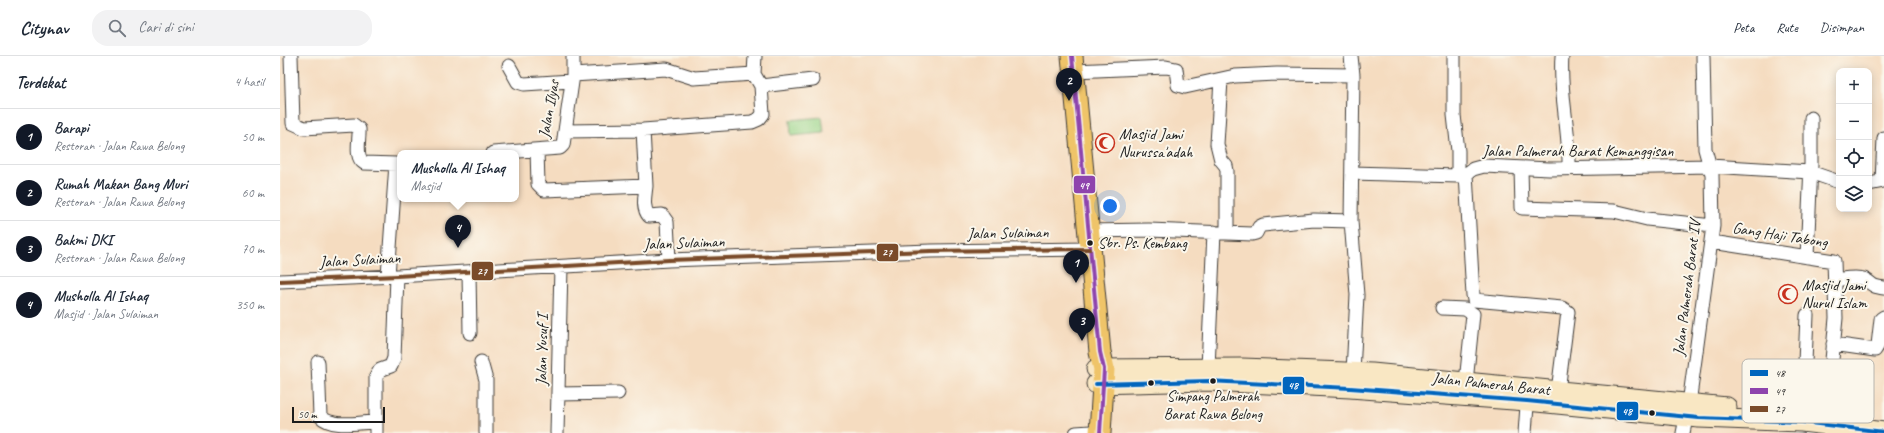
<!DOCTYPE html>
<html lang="id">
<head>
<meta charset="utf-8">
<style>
	:root { --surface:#fff; --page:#f2f2f3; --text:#1f2937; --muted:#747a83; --line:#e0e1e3; --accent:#111827 }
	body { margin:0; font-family:Caveat,sans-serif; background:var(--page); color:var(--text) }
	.controls { position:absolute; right:12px; top:12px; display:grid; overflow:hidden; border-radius:8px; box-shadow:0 2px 10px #0003 }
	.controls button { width:36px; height:36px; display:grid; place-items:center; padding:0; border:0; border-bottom:1px solid var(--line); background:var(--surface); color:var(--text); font:20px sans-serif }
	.scale { position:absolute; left:12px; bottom:10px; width:93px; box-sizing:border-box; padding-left:4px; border:2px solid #1c1c1c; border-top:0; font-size:11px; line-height:14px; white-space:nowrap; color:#1c1c1c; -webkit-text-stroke:3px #fbf7ec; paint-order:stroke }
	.you { position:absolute; left:830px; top:150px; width:14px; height:14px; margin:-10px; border:3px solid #fff; border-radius:50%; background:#1a73e8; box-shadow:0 0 0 6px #1a73e833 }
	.badge { display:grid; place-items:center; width:26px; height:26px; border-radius:50%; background:var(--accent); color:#fff; font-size:13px; font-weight:700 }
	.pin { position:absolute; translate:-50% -33px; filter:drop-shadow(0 1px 2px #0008) }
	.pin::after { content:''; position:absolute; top:21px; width:14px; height:12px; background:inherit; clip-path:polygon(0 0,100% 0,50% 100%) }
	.popup { position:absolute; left:117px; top:94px; width:122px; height:52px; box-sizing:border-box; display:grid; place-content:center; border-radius:8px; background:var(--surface); filter:drop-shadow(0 1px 3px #0005); font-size:13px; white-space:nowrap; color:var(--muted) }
	.popup b { font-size:15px; color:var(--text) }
	.popup::after { content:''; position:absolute; left:50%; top:100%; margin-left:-8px; border:8px solid transparent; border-top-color:var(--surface) }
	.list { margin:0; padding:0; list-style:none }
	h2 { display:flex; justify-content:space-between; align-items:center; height:52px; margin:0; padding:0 16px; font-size:17px }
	h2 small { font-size:13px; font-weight:400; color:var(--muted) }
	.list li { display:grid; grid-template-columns:26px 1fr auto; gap:12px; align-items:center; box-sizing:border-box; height:56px; padding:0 16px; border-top:1px solid var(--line) }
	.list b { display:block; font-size:15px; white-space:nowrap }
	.list p { margin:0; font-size:13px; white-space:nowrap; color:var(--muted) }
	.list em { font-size:13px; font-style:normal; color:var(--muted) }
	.icon { flex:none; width:22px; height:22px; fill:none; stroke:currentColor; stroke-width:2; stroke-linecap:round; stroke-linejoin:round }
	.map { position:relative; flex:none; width:1604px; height:377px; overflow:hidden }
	header { display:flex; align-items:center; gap:24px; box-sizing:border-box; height:56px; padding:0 20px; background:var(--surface); border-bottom:1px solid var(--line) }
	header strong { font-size:19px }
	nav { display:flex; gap:22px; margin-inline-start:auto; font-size:14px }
	.search { width:280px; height:36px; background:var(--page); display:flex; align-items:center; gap:10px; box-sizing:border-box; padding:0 14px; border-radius:16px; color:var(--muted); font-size:15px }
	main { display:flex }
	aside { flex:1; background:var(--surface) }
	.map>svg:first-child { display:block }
</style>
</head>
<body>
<header>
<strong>Citynav</strong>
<div class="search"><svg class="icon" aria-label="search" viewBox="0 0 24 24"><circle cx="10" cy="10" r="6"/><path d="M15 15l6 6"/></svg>Cari di sini</div>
<nav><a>Peta</a><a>Rute</a><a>Disimpan</a></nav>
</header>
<main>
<aside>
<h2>Terdekat<small>4 hasil</small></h2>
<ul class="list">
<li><span class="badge">1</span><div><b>Barapi</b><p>Restoran · Jalan Rawa Belong</p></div><em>50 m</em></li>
<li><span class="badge">2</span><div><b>Rumah Makan Bang Muri</b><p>Restoran · Jalan Rawa Belong</p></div><em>60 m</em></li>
<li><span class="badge">3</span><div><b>Bakmi DKI</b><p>Restoran · Jalan Rawa Belong</p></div><em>70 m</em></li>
<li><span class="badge">4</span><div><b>Musholla Al Ishaq</b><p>Masjid · Jalan Sulaiman</p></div><em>350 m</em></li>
</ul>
</aside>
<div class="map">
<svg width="1604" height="377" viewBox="0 0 1604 377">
	<rect width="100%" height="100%" fill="#fbf7ec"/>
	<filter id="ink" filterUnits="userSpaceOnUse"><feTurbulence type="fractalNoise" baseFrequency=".025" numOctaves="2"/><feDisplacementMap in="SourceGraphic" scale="8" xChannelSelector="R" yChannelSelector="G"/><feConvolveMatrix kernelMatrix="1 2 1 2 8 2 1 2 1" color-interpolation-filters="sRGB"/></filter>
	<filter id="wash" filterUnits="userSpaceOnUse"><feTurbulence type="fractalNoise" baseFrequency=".012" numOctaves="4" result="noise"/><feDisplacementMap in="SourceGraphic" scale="16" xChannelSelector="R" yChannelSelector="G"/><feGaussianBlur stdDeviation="0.9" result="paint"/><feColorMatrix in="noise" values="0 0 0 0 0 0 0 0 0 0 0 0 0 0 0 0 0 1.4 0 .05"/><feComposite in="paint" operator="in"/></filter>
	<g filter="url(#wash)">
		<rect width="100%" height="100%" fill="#f5dcc0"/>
		<path fill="#99d488" stroke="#5a7852" d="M542 61 544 77 511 80 510 64Z"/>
	</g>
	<g filter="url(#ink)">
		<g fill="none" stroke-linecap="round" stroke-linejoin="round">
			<g stroke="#3d3935" stroke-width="15">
				<path id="street" d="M11 0 13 67 24 72 74 69 79 73C80 83 74 101 84 107L116 108 108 220
					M1071 0 1073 19 1071 165 1077 239 1073 316
					M1174 0V59L1178 95V120
					M1282 0C1279 37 1290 75 1289 112
					M229 10 238 26 244 28 291 25
					M794 15 886 11 896 13 898 29 905 31 955 20 997 18 1073 19
					M293 19 386 13 414 22 474 18
					M941 24 937 88 941 104 946 110 947 115V177
					M481 30 533 24
					M363 74 366 130
					M285 75 363 74 472 66 479 63 483 58 481 30 474 18 475 0
					M257 94 258 128 264 134 366 130C365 140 362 152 369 160L382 159 387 166 389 204
					M213 97 280 92 283 89 293 19V0
					M1241 112 1242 152 1334 155 1367 163 1433 170
					M1072 117 1178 120 1186 118 1193 113 1204 110 1269 113 1430 110 1530 116 1559 126
					M1186 118 1193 239 1194 244 1282 252 1288 256 1277 343
					M1602 125 1604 82
					M1589 128 1604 125
					M808 175 869 174 972 178 976 177 979 171 983 169 1034 164 1071 165
					M1432 186 1554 205 1556 262 1547 356
					M1527 201 1531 109V62
					M189 216 190 277
					M1555 224C1563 223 1576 220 1584 223 1594 228 1589 230 1604 232
					M0 225 117 220 389 204 651 195 810 193
					M1162 252 1185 253 1193 258 1186 326
					M1553 288 1595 294 1598 289 1601 263 1604 261
					M38 306 40 360C53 373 79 366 96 366
					M201 306 206 324V377
					M928 312 934 176
					M278 338 338 337
					M1523 354 1527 259
					M96 377V321L100 314 111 310 114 302 117 220
					M277 377 281 211
					M796 377 811 376
					M1245 377 1248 336
					M1403 377 1409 348 1433 170 1432 118 1425 93 1423 0"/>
			</g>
			<g stroke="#3d3935" stroke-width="21">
				<path id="secondary" d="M816 313 962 312 1092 317 1447 351
					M816 328 928 325 1070 332 1247 345 1419 362 1522 366 1604 376"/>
			</g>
			<g stroke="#3d3935" stroke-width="23">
				<path id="primary" d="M792 0 820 296 824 313 820 377"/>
			</g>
			<use href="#street" stroke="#fff" stroke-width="13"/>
			<use href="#secondary" stroke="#f9e7c3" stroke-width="19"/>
			<use href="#primary" stroke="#efc469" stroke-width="21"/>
			<g stroke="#fbf7ec" stroke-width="7">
				<path id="bus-1" d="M816 328 928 325 1070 332 1247 345 1419 362 1522 366 1604 376"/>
			</g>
			<g stroke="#fbf7ec" stroke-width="7">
				<path id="bus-2" d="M792 0 820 296 824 313 820 377"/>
			</g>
			<g stroke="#fbf7ec" stroke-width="7">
				<path id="bus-3" d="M0 225 117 220 389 204 651 195 810 193"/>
			</g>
			<use href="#bus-1" stroke="#0065bd" stroke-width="4"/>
			<use href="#bus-2" stroke="#8e44ad" stroke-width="4"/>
			<use href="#bus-3" stroke="#7a4b2a" stroke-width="4"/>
		</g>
	</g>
	<defs>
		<g id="mosque-ring" transform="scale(1)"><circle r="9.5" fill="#fbf7ec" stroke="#c8321e" stroke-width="1.5"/><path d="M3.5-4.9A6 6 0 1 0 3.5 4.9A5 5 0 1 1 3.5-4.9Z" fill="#c8321e"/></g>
	</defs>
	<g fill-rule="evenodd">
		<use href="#mosque-ring" x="825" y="87"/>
		<use href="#mosque-ring" x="1508" y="238"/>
	</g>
	<g fill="#1c1c1c" stroke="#fbf7ec" stroke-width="1.5">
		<circle cx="810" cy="187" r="3.5"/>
		<circle cx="933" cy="325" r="3.5"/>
		<circle cx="871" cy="327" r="3.5"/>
		<circle cx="1372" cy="357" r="3.5"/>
	</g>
	<g text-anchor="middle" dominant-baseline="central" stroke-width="4" stroke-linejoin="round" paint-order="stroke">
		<g font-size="15" fill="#1c1c1c" stroke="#fbf7ec" text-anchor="start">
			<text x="818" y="187">Sbr. Ps. Kembang</text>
			<text x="933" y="340" text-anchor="middle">Simpang Palmerah<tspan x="933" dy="18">Barat Rawa Belong</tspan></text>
		</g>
		<g font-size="16" fill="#1c1c1c" stroke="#fbf7ec">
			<text transform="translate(269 53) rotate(-80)">Jalan Ilyas</text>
			<text x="1298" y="95">Jalan Palmerah Barat Kemanggisan</text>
			<text transform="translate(728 177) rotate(-1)">Jalan Sulaiman</text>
			<text transform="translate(1500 179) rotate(9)">Gang Haji Tabong</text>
			<text transform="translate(404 187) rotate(-2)">Jalan Sulaiman</text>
			<text transform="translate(80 204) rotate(-3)">Jalan Sulaiman</text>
			<text transform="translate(1407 232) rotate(-83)">Jalan Palmerah Barat IV</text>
			<text transform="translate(262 294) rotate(-89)">Jalan Yusuf I</text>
			<text transform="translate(1211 328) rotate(6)">Jalan Palmerah Barat</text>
		</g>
		<g font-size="16" fill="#1c1c1c" stroke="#fbf7ec" text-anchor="start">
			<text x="839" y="78">Masjid Jami<tspan x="839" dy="18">Nurussa'adah</tspan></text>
			<text x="1522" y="229">Masjid Jami<tspan x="1522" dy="18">Nurul Islam</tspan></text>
		</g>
	</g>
	<rect x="1462" y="303" width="132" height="64" rx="6" fill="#fbf7ec" stroke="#b8b5ae" stroke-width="1"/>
	<rect x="1470" y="314" width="18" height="6" fill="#0065bd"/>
	<rect x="1470" y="332" width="18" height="6" fill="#8e44ad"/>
	<rect x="1470" y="350" width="18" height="6" fill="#7a4b2a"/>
	<g font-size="11" fill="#1c1c1c">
		<text x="1495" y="321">48</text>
		<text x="1495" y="339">49</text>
		<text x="1495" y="357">27</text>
	</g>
	<g stroke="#fbf7ec" stroke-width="1.5">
		<rect x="793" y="119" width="23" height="19" rx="4" fill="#8e44ad"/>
		<rect x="596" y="187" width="23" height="19" rx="4" fill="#7a4b2a"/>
		<rect x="191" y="205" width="23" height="20" rx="4" fill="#7a4b2a"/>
		<rect x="1002" y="320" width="23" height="19" rx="4" fill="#0065bd"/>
		<rect x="1336" y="345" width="23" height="20" rx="4" fill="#0065bd"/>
	</g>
	<g font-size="11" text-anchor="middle" font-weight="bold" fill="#fff">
		<text x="804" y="133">49</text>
		<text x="607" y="200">27</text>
		<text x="202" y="219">27</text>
		<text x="1013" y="333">48</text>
		<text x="1347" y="359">48</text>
	</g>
</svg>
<div class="controls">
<button>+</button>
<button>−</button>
<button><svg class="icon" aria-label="locate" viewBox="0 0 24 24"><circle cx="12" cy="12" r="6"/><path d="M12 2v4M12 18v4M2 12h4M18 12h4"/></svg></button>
<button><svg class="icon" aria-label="layers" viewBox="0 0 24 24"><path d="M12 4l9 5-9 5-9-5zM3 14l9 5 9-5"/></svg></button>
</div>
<div class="scale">50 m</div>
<div class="you"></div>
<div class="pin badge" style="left:796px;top:227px">1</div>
<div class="pin badge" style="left:789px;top:45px">2</div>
<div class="pin badge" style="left:802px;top:285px">3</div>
<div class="pin badge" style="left:178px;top:192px">4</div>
<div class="popup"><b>Musholla Al Ishaq</b>Masjid</div>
</div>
</main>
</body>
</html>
